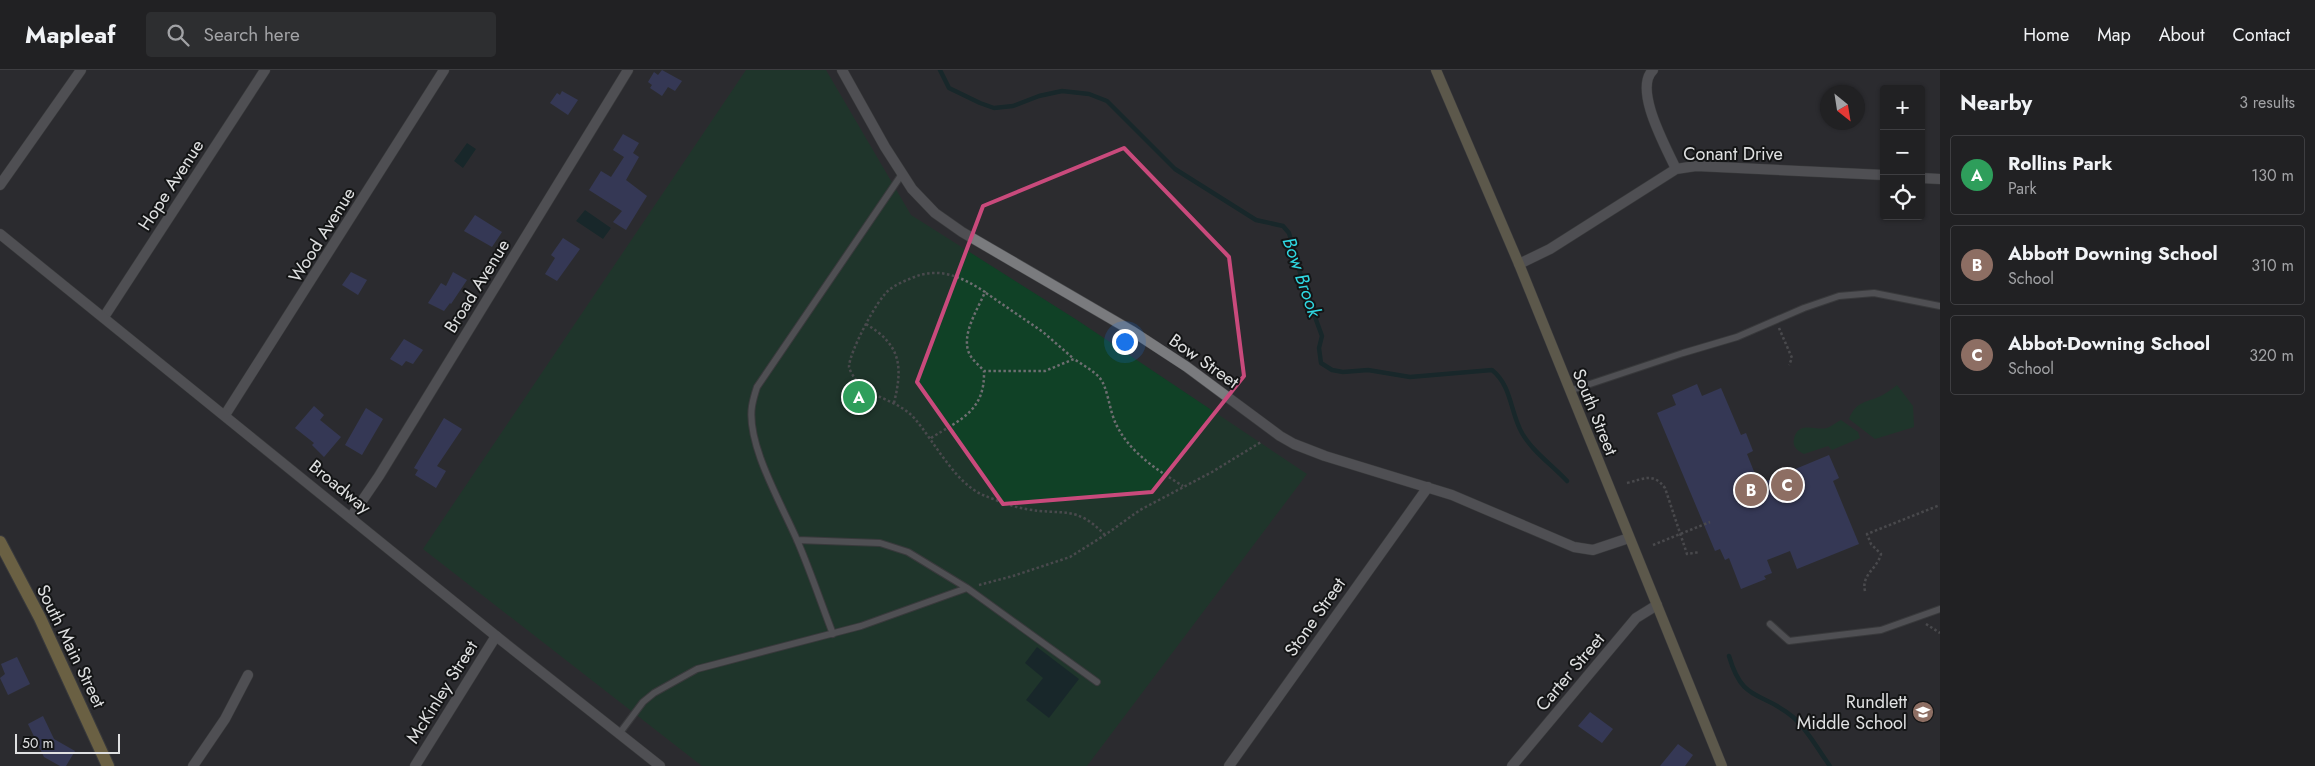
<!DOCTYPE html>
<html lang="en">
<head>
<meta charset="utf-8">
<style>
	:root { --surface:#212123; --page:#2d2e30; --text:#f1f3f6; --muted:#a2a3a6; --line:#3e3e41; --accent:#db2777 }
	body { margin:0; font-family:Jost,sans-serif; background:var(--page); color:var(--text) }
	.controls { position:absolute; right:15px; top:15px; display:grid; overflow:hidden; border-radius:5px; box-shadow:0 1px 4px #0004 }
	.controls button { width:45px; height:45px; display:grid; place-items:center; padding:0; border:0; border-bottom:1px solid var(--line); background:var(--surface); color:var(--text); font:25px sans-serif }
	.compass { position:absolute; left:1820px; top:15px; width:45px; height:45px; border-radius:50%; background:var(--surface); box-shadow:0 1px 4px #0004; rotate:150deg }
	.scale { position:absolute; left:15px; bottom:12px; width:105px; box-sizing:border-box; padding-left:5px; border:2px solid #dfe0e1; border-top:0; font-size:14px; line-height:18px; white-space:nowrap; color:#dfe0e1; -webkit-text-stroke:4px #141516; paint-order:stroke }
	.you { position:absolute; left:1124px; top:271px; width:18px; height:18px; margin:-12px; border:4px solid #fff; border-radius:50%; background:#1a73e8; box-shadow:0 0 0 8px #1a73e833 }
	.badge { display:grid; place-items:center; width:32px; height:32px; border-radius:50%; background:var(--accent); color:#fff; font-size:16px; font-weight:700 }
	.pin { position:absolute; translate:-50% -50%; border:2px solid #fff; box-shadow:0 1px 5px #0006 }
	.list { margin:0; padding:0; list-style:none }
	h2 { display:flex; justify-content:space-between; align-items:center; height:65px; margin:0; padding:0 20px; font-size:21px }
	h2 small { font-size:16px; font-weight:400; color:var(--muted) }
	.list li { display:grid; grid-template-columns:32px 1fr auto; gap:15px; align-items:center; box-sizing:border-box; height:80px; margin:0 10px 10px; padding:0 10px; border:1px solid var(--line); border-radius:5px }
	.list b { display:block; font-size:19px; white-space:nowrap }
	.list p { margin:0; font-size:16px; white-space:nowrap; color:var(--muted) }
	.list em { font-size:16px; font-style:normal; color:var(--muted) }
	.icon { flex:none; width:28px; height:28px; fill:none; stroke:currentColor; stroke-width:2; stroke-linecap:round; stroke-linejoin:round }
	.map { position:relative; flex:none; width:1940px; height:696px; overflow:hidden }
	header { display:flex; align-items:center; gap:30px; box-sizing:border-box; height:70px; padding:0 25px; background:var(--surface); border-bottom:1px solid var(--line) }
	header strong { font-size:24px }
	nav { display:flex; gap:28px; margin-inline-start:auto; font-size:18px }
	.search { width:350px; height:45px; background:var(--page); display:flex; align-items:center; gap:12px; box-sizing:border-box; padding:0 18px; border-radius:5px; color:var(--muted); font-size:19px }
	main { display:flex }
	aside { flex:1; background:var(--surface) }
	.map>svg:first-child { display:block }
</style>
</head>
<body>
<header>
<strong>Mapleaf</strong>
<div class="search"><svg class="icon" aria-label="search" viewBox="0 0 24 24"><circle cx="10" cy="10" r="6"/><path d="M15 15l6 6"/></svg>Search here</div>
<nav><a>Home</a><a>Map</a><a>About</a><a>Contact</a></nav>
</header>
<main>
<div class="map">
<svg width="1940" height="696" viewBox="0 0 1940 696">
	<rect width="100%" height="100%" fill="#2c2c2f"/>
	<path fill="#104126" d="M746 0H826L911 145 1077 250 1307 404 1087 696H702L423 479Z
		M1897 315 1913 336 1914 357 1875 369 1849 349C1855 334 1862 333 1876 328 1884 325 1891 320 1897 315Z
		M1841 350 1858 362 1860 368 1832 380 1828 376 1804 384C1798 381 1792 377 1794 369 1798 350 1815 361 1827 358 1832 356 1837 352 1841 350Z"/>
	<path fill="#002325" d="M467 73 476 79 463 98 454 91Z
		M585 140 611 158 603 169 576 151Z
		M1037 577 1079 609 1049 648 1026 630 1043 608 1025 593Z"/>
	<g fill="none" stroke-linecap="round" stroke-linejoin="round">
		<path stroke="#002325" stroke-width="4.5" d="M940 0 949 18 980 33 994 38 1013 36 1039 26 1062 21 1089 24 1107 31 1175 99 1256 150 1283 156 1289 163 1304 217 1322 266 1319 278 1321 293 1332 300 1343 302 1368 300 1410 307 1492 300C1512 316 1510 342 1522 363 1532 381 1552 395 1567 411
			M1729 586C1743 634 1761 620 1793 647 1808 660 1818 680 1830 696"/>
	</g>
	<path fill="#414884" d="M662 0 682 11 675 21 668 17 662 26 650 18 652 15 648 12 654 2 658 5Z
		M562 21 578 30 568 45 550 33 557 23 560 25Z
		M623 64 639 73 633 83 639 87 626 110 647 126 626 160 613 152 622 141 589 120 601 101 611 107 624 87 613 80Z
		M475 145 502 162 492 177 464 161Z
		M563 168 580 179 557 211 545 204 555 188 551 185Z
		M351 202 367 210 358 225 342 215Z
		M453 202 467 210 451 234 450 233 444 241 428 233 441 213 446 216Z
		M404 269 423 280 413 294 406 291 402 296 390 289Z
		M1697 314 1702 326 1721 318 1741 365 1746 363 1753 381 1747 384 1759 414 1829 385 1839 408 1833 411 1859 474 1797 499 1790 481 1767 490 1772 503 1764 506 1766 509 1741 519 1729 488 1725 490 1720 479 1715 481 1657 343 1676 335 1672 325Z
		M314 336 324 345 320 350 341 367 324 387 312 375 314 373 295 358Z
		M366 338 383 349 362 385 345 375Z
		M444 348 462 359 437 396 446 401 436 418 415 405 418 400 414 398Z
		M17 587 30 614 8 625 0 608 5 604 1 594Z
		M1590 642 1613 659 1602 673 1578 656Z
		M43 646 54 669 75 681 66 696H60L44 687 28 654Z
		M1678 674 1693 685 1685 696H1660Z"/>
	<g fill="none" stroke-linecap="round" stroke-linejoin="round">
		<g stroke="#494a4c" stroke-width="8">
			<path id="service" d="M1569 321 1683 283 1737 267 1804 238 1839 226 1874 223 1940 236
				M797 470 880 473 908 482 967 518
				M1770 554 1789 571 1881 560 1940 539
				M833 564C821 533 810 500 797 470 782 435 746 374 752 336 753 330 755 323 757 317L902 104
				M619 664 643 632 654 623 697 599 861 556 967 518 1097 612"/>
		</g>
		<g stroke="#494a4c" stroke-width="11">
			<path id="minor" d="M842 0 885 77 912 119 935 143 962 162 1132 261 1187 297 1280 366 1294 374 1325 386 1452 425 1574 477 1593 480 1629 468
				M1653 0C1633 19 1666 77 1676 99
				M1921 108 1940 109
				M0 115 81 0
				M1519 194 1550 179 1676 99 1696 96 1884 105
				M104 247 265 0
				M225 345 444 0
				M351 447 379 406 628 0
				M193 696 225 649 248 605
				M415 696 496 566
				M1229 696 1428 417
				M1512 696 1636 548 1657 535"/>
		</g>
		<g stroke="#494a4c" stroke-width="11">
			<path id="tertiary" d="M0 164 496 566 660 696"/>
		</g>
		<g stroke="#494a4c" stroke-width="11">
			<path id="secondary" d="M1436 0 1519 194 1722 696"/>
		</g>
		<g stroke="#494a4c" stroke-width="14">
			<path id="primary" d="M0 472 40 548 108 696"/>
		</g>
		<path stroke="#6e6e71" stroke-width="2.5" stroke-dasharray="2.5 2.5" stroke-linecap="butt" d="M986 223 1043 262 1074 289
			M866 254C901 275 903 296 894 333
			M1779 258 1792 288 1789 295
			M931 368C961 349 985 341 984 301
			M1627 413C1644 409 1653 402 1665 418L1687 484 1700 482
			M1105 465C1075 434 1063 446 1026 439 1012 437 996 430 983 425 955 413 934 371 915 349 899 330 872 329 856 310 853 306 850 301 849 297 849 283 877 229 889 220 895 215 904 211 912 208 939 196 962 207 985 222 978 239 961 264 969 283 972 290 979 295 984 301H1045L1074 289C1083 295 1092 300 1099 307 1108 317 1109 340 1116 354 1129 382 1157 400 1183 416
			M1653 475 1710 452
			M979 515 1013 506 1070 487 1105 465 1140 440 1212 402 1261 372
			M1865 521C1861 505 1877 499 1881 484L1871 474 1867 464 1940 435
			M1926 554 1940 563"/>
		<use href="#service" stroke="#7a7b7e" stroke-width="6"/>
		<use href="#minor" stroke="#7a7b7e" stroke-width="10"/>
		<use href="#tertiary" stroke="#7a7b7e" stroke-width="10"/>
		<use href="#secondary" stroke="#988e6d" stroke-width="10"/>
		<use href="#primary" stroke="#b5a05b" stroke-width="12"/>
	</g>
	<path d="M0 0H1940V696H0ZM1124 78 1229 187 1244 306 1152 422 1003 434 917 312 983 136Z" fill="#2c2c2f" fill-opacity=".55" fill-rule="evenodd"/>
	<path fill="none" stroke="#c94a7c" stroke-width="4" stroke-linejoin="round" d="M1124 78 1229 187 1244 306 1152 422 1003 434 917 312 983 136Z"/>
	<defs>
		<g id="school-disc" transform="scale(1.125)"><circle r="9.5" fill="#8d6e63" stroke="#141516"/><path d="M0-5L7-2L0 1L-7-2ZM-4 1L0 2.5L4 1V4Q0 6-4 4Z" fill="#fff"/></g>
	</defs>
	<g fill-rule="evenodd">
		<use href="#school-disc" x="1923" y="642"/>
	</g>
	<g text-anchor="middle" dominant-baseline="central" stroke-width="4" stroke-linejoin="round" paint-order="stroke">
		<g font-size="18" fill="#dfe0e1" stroke="#141516">
			<text x="1733" y="84">Conant Drive</text>
			<text transform="translate(171 115) rotate(-57)">Hope Avenue</text>
			<text transform="translate(322 165) rotate(-58)">Wood Avenue</text>
			<text transform="translate(477 216) rotate(-58)">Broad Avenue</text>
			<text transform="translate(1204 291) rotate(35)">Bow Street</text>
			<text transform="translate(1595 342) rotate(68)">South Street</text>
			<text transform="translate(340 417) rotate(39)">Broadway</text>
			<text transform="translate(1315 547) rotate(-55)">Stone Street</text>
			<text transform="translate(71 576) rotate(64)">South Main Street</text>
			<text transform="translate(1570 602) rotate(-50)">Carter Street</text>
			<text transform="translate(442 622) rotate(-58)">McKinley Street</text>
		</g>
		<g font-size="18" fill="#dfe0e1" stroke="#141516" text-anchor="end">
			<text x="1907" y="632">Rundlett<tspan x="1907" dy="21">Middle School</tspan></text>
		</g>
		<g font-size="19" font-style="italic" fill="#2fd8e2" stroke="#141516">
			<text transform="translate(1302 207) rotate(71)">Bow Brook</text>
		</g>
	</g>
</svg>
<div class="controls">
<button>+</button>
<button>−</button>
<button><svg class="icon" aria-label="locate" viewBox="0 0 24 24"><circle cx="12" cy="12" r="6"/><path d="M12 2v4M12 18v4M2 12h4M18 12h4"/></svg></button>
</div>
<svg class="compass" viewBox="-18 -18 36 36"><path d="M0-13l5 13h-10z" fill="#e53935"/><path d="M0 13l5-13h-10z" fill="#a2a3a6"/></svg>
<div class="scale">50 m</div>
<div class="you"></div>
<div class="pin badge" style="left:859px;top:327px;background:#2e9e5b">A</div>
<div class="pin badge" style="left:1751px;top:420px;background:#8d6e63">B</div>
<div class="pin badge" style="left:1787px;top:415px;background:#8d6e63">C</div>
</div>
<aside>
<h2>Nearby<small>3 results</small></h2>
<ul class="list">
<li><span class="badge" style="background:#2e9e5b">A</span><div><b>Rollins Park</b><p>Park</p></div><em>130 m</em></li>
<li><span class="badge" style="background:#8d6e63">B</span><div><b>Abbott Downing School</b><p>School</p></div><em>310 m</em></li>
<li><span class="badge" style="background:#8d6e63">C</span><div><b>Abbot-Downing School</b><p>School</p></div><em>320 m</em></li>
</ul>
</aside>
</main>
</body>
</html>
